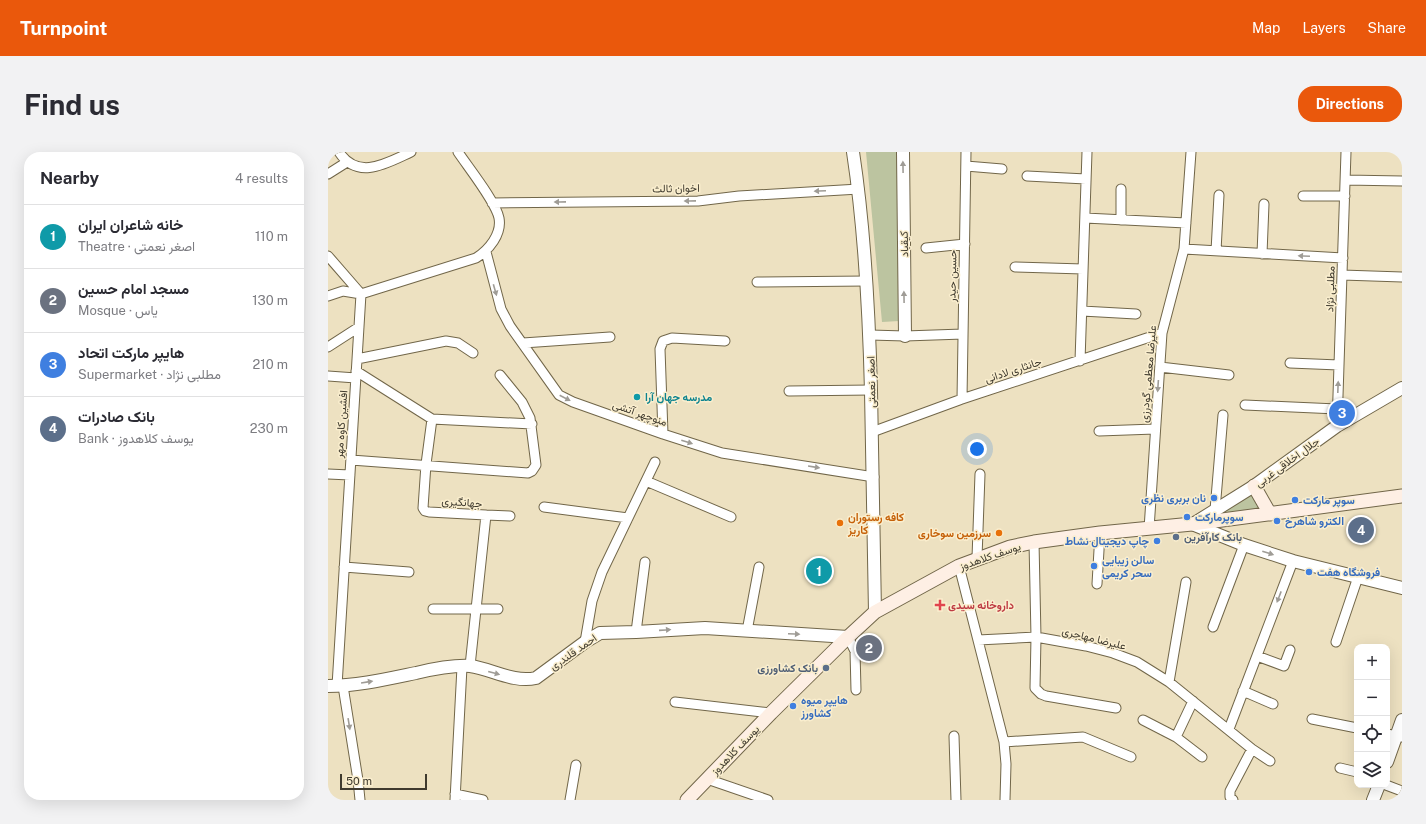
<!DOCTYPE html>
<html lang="en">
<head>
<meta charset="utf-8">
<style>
	:root { --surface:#fff; --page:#f2f2f3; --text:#2b2b33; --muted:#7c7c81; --line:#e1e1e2; --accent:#ea580c }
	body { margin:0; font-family:"Public Sans",Vazirmatn,sans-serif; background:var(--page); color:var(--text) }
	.controls { position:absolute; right:12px; bottom:12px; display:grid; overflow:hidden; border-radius:8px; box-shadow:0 4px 16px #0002 }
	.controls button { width:36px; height:36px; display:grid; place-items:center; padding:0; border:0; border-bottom:1px solid var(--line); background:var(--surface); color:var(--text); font:20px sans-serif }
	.scale { position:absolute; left:12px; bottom:10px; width:87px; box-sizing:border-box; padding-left:4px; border:2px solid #3f3a2e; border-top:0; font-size:11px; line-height:14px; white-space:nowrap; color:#3f3a2e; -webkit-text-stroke:3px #faeece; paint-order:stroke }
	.you { position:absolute; left:649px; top:297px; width:14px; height:14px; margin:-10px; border:3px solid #fff; border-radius:50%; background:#1a73e8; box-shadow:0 0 0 6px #1a73e833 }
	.badge { display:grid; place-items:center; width:26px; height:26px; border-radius:50%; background:var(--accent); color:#fff; font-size:13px; font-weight:700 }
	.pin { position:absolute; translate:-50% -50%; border:2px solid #fff; box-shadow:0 1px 4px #0006 }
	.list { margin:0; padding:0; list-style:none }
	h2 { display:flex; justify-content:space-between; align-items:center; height:52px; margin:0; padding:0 16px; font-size:17px }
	h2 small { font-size:13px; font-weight:400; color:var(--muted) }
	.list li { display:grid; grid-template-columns:26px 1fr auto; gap:12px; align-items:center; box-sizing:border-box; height:64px; padding:0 16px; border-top:1px solid var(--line) }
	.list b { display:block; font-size:15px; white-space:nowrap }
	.list p { margin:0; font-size:13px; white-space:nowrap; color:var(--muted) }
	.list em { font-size:13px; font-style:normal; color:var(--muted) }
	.icon { flex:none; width:22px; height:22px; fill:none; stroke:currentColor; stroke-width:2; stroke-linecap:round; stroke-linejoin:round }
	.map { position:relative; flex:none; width:1074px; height:648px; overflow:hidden; border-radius:16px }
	header { display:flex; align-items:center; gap:24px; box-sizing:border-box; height:56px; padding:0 20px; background:var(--accent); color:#fff }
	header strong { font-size:19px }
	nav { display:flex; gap:22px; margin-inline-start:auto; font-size:14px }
	.intro { display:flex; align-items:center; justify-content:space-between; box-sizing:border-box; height:96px; padding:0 24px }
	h1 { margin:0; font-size:28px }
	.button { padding:10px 18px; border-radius:16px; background:var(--accent); color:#fff; font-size:14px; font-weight:700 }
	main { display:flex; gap:24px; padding:0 24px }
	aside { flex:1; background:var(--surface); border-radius:16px; box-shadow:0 4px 16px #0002 }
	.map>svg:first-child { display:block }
</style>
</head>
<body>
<header>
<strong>Turnpoint</strong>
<nav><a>Map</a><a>Layers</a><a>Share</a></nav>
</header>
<div class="intro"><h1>Find us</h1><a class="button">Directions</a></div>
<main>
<aside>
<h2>Nearby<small>4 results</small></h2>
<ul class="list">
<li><span class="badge" style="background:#0f9aa8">1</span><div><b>خانه شاعران ایران</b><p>Theatre · اصغر نعمتی</p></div><em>110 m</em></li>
<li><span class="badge" style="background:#6b7280">2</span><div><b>مسجد امام حسین</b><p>Mosque · یاس</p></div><em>130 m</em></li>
<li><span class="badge" style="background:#3f7fe0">3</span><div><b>هایپر مارکت اتحاد</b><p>Supermarket · مطلبی نژاد</p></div><em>210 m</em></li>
<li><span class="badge" style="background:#5c6f8a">4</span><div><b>بانک صادرات</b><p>Bank · یوسف کلاهدوز</p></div><em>230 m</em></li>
</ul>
</aside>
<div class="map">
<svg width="1074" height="648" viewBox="0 0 1074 648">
	<rect width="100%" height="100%" fill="#ede1c1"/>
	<path fill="#bcc4a0" d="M538 0H569L571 169 554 170Z
		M924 340 935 360 886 364Z"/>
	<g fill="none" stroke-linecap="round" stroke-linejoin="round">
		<g stroke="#716649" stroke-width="11">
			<path id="minor" d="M11 0C30 29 59 11 83 0
				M638 14 674 17
				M0 22 19 10
				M699 24 758 27
				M1018 28 1074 29
				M793 37V68
				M975 44H1017
				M164 51 370 49 411 44 531 37
				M757 66 858 71
				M598 96 637 92
				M856 97 1015 106
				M888 99 891 43
				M158 100 173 157 182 174 231 243 245 250 335 282 394 301 546 325
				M934 102 936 52
				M0 104 33 142
				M687 115 755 117
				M1014 123 1074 125
				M429 130 539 129
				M0 144 15 139 33 142 148 106C161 98 174 82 171 66 168 50 140 15 130 0
				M754 159 808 162
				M542 183 577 184 635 182
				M195 191 282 185
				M0 195 31 175
				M29 207 118 189 130 191 145 201
				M752 209 759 0
				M962 211 1011 213
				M832 215 901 223
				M28 219 104 267 204 272
				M0 224 28 226
				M461 239 543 238
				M634 247 638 0
				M917 253 1009 257
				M104 267 98 312 95 356 97 359 101 360 158 363 142 514
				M1009 274 1018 0
				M771 279 827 277
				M544 280 634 247 834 181
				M335 282 332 197 335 189 344 186 397 189
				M23 308 200 321 204 319 208 313 202 266 194 250 172 223
				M0 322 22 323
				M318 329 403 365
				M216 355 300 366
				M887 358 895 263
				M158 363 182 364
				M821 377 834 181 856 97 863 0
				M706 390 708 485 707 536 713 542 718 544 788 556
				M649 406 652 322
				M631 414 676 590 678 612 677 648
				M16 415 81 420
				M769 432 772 381
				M105 457H170
				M885 475 916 393
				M419 479 431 415
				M308 480 317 410
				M520 485 527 499 528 538
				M650 488 708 485 758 494 785 501 809 510 841 530 924 597 942 609
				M257 490 264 449 274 420 327 310
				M1008 490 1030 425
				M929 504 956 514 962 498
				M841 530 858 430
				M9 534 33 142
				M15 534 30 628 32 648
				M915 539 945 552
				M347 550 443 561
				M984 567 1029 576
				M815 568 848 585 874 605
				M901 577 965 409
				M1059 582 1074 585
				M626 584 628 648
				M848 585 865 549
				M676 590 755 585 803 605
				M1012 616 1029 620
				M379 627 440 648
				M1058 633 1074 639
				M127 642 155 648
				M127 648 134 515
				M242 648 248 613
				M905 648 902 645V639L924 597"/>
		</g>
		<g stroke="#716649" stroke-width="14">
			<path id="tertiary" d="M525 0C537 79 541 159 543 239 545 312 546 386 547 460
				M575 0 577 184
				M864 372 916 393 965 409 1074 436
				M865 372 926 334 1009 274 1074 236
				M0 534C29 534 59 527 88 521 105 517 124 513 142 514 164 517 185 531 208 526L257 490 272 481 308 480 377 476 520 485
				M1059 610 1074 568
				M1045 648 1051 633"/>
		</g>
		<g stroke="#716649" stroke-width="15">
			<path id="secondary" d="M926 334 942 362
				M359 648 443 561 520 485 547 460 631 414 682 395 706 390 772 381 864 372 1074 344"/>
		</g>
		<use href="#minor" stroke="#fff" stroke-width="9"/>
		<use href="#tertiary" stroke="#fff" stroke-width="12"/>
		<use href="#secondary" stroke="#feefe4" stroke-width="13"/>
	</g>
	<defs><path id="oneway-solid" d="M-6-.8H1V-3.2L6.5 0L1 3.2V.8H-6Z"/></defs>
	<g fill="#9f9c96">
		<use href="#oneway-solid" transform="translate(575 15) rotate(-91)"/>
		<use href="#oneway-solid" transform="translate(492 39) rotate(177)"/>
		<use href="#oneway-solid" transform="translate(362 49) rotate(179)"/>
		<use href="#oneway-solid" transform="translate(232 50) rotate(179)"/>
		<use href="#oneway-solid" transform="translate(976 104) rotate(-177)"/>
		<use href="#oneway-solid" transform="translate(167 138) rotate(74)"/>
		<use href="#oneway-solid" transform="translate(576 145) rotate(-91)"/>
		<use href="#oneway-solid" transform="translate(830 234) rotate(94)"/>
		<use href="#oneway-solid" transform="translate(1010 235) rotate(-88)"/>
		<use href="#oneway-solid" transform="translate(237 246) rotate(27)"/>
		<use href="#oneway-solid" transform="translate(359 290) rotate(18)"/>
		<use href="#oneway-solid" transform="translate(486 315) rotate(9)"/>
		<use href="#oneway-solid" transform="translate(940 401) rotate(18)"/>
		<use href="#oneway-solid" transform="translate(951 445) rotate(111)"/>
		<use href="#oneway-solid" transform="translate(337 478) rotate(-4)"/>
		<use href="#oneway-solid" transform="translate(466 482) rotate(3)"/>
		<use href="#oneway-solid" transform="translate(166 521) rotate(15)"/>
		<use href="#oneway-solid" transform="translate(39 530) rotate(-9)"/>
		<use href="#oneway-solid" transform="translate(21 572) rotate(81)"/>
	</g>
	<circle fill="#0f9aa8" stroke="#faeece" stroke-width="1.5" cx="309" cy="245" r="4"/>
	<g fill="#3f7fe0" stroke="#faeece" stroke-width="1.5">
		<circle cx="886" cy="346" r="4"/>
		<circle cx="967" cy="348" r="4"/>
		<circle cx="859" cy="365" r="4"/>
		<circle cx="949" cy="369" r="4"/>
		<circle cx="829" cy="389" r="4"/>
		<circle cx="766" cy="414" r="4"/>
		<circle cx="981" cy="420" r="4"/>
		<circle cx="465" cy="554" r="4"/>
	</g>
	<g fill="#e8710a" stroke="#faeece" stroke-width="1.5">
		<circle cx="512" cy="371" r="4"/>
		<circle cx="671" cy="381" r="4"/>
	</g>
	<g fill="#5c6f8a" stroke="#faeece" stroke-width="1.5">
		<circle cx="848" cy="385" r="4"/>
		<circle cx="498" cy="516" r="4"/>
	</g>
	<path fill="#e0444e" stroke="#faeece" stroke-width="1.5" d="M610 447h4v4h4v4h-4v4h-4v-4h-4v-4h4z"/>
	<g text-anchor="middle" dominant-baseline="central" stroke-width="3" stroke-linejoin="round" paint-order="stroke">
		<g font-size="11" fill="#3f3a2e" stroke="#faeece">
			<text transform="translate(348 36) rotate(-1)">اخوان ثالث</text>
			<text transform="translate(576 92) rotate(-91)">کیقباد</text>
			<text transform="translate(624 124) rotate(-89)">حسین حیدر</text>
			<text transform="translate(1002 137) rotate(-88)">مطلبی نژاد</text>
			<text transform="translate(685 218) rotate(-18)">جانثاری لادانی</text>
			<text transform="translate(820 222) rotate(-85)">علیرضا معظمی گودرزی</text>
			<text transform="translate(543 230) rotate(-91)">اصغر نعمتی</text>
			<text transform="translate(312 261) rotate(19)">منوچهر آتشی</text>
			<text transform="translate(13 272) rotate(-86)">افشین کاوه مهر</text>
			<text transform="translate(959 310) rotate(-36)">جلال اخلاقی غربی</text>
			<text transform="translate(134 350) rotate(4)">جهانگیری</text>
			<text transform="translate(662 404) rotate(-19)">یوسف کلاهدوز</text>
			<text transform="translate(766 486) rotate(14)">علیرضا مهاجری</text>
			<text transform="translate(245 500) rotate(-35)">احمد قلندری</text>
			<text transform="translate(407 598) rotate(-46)">یوسف کلاهدوز</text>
		</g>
		<g font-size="11" font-weight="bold" fill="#0d838f" stroke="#faeece" text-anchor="start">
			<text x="317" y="245">مدرسه جهان آرا</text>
		</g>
		<g font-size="11" font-weight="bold" fill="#366cbe" stroke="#faeece" text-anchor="start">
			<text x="878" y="346" text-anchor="end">نان بربری نظری</text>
			<text x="975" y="348">سوپر مارکت</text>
			<text x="867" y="365">سوپرمارکت</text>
			<text x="957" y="369">الکترو شاهرخ</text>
			<text x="821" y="389" text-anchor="end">چاپ دیجیتال نشاط</text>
			<text x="774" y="408">سالن زیبایی<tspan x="774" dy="13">سحر کریمی</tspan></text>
			<text x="989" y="420">فروشگاه هفت</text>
			<text x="473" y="548">هایپر میوه<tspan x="473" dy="13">کشاورز</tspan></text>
		</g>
		<g font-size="11" font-weight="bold" fill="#c56008" stroke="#faeece" text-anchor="start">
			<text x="520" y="365">کافه رستوران<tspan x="520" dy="13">کاریز</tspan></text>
			<text x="663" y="381" text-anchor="end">سرزمين سوخاری</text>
		</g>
		<g font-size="11" font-weight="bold" fill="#4e5e75" stroke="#faeece" text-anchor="start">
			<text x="856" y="385">بانک کارآفرین</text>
			<text x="490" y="516" text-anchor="end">بانک کشاورزی</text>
		</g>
		<g font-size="11" font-weight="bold" fill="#be3a42" stroke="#faeece" text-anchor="start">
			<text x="620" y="453">داروخانه سیدی</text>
		</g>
	</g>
</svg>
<div class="controls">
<button>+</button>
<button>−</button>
<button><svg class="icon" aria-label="locate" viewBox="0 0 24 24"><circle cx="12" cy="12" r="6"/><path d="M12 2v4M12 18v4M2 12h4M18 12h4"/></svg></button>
<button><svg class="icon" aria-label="layers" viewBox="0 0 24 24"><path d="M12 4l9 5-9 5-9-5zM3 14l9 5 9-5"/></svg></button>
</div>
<div class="scale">50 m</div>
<div class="you"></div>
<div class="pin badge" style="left:491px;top:419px;background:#0f9aa8">1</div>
<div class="pin badge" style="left:541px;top:496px;background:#6b7280">2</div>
<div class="pin badge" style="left:1014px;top:261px;background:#3f7fe0">3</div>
<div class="pin badge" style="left:1033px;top:378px;background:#5c6f8a">4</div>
</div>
</main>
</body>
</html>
